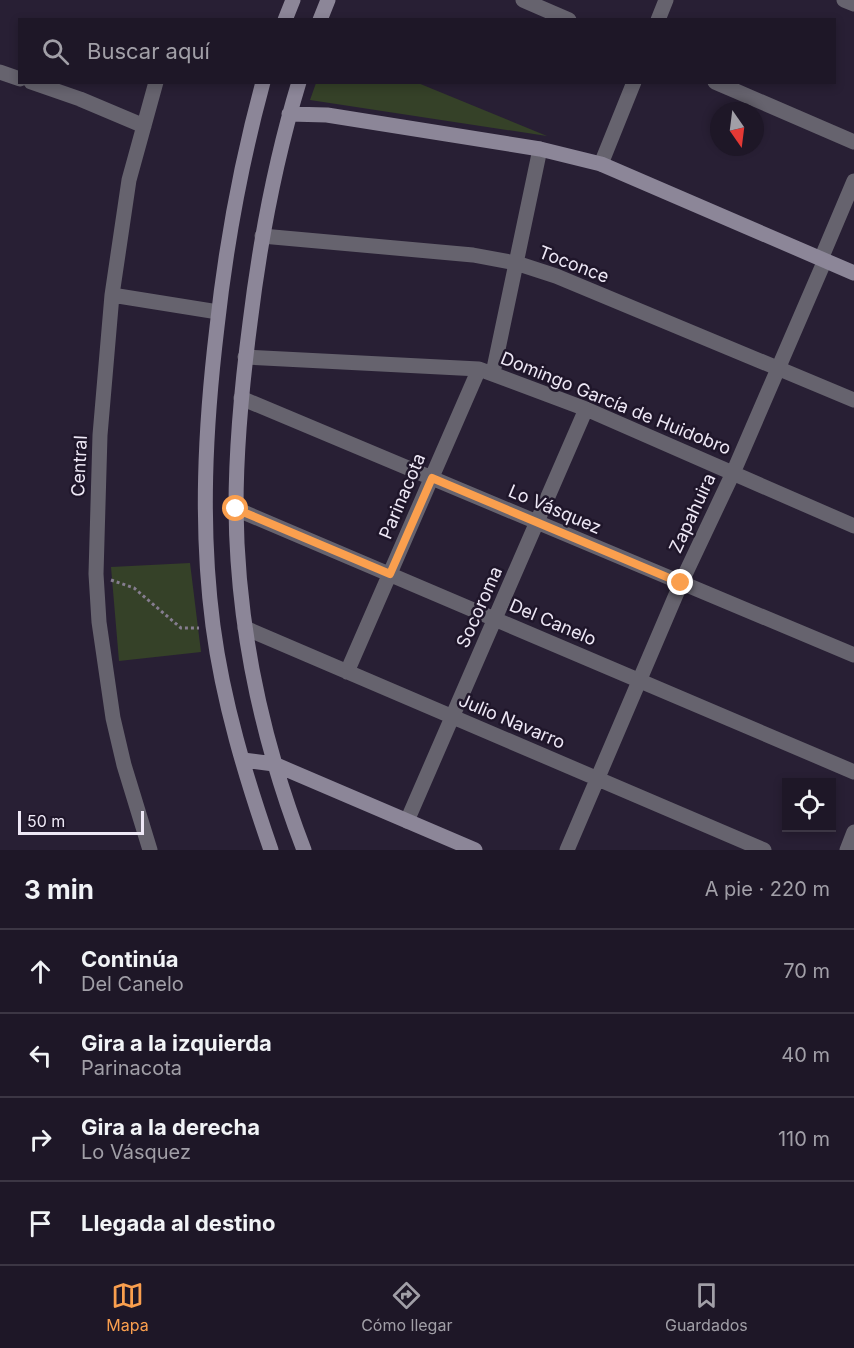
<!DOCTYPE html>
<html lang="es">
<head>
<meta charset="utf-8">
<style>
	:root { --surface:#1e1727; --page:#26202f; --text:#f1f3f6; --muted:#a19fa7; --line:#3c3644; --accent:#fa9f4e }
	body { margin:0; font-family:Inter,sans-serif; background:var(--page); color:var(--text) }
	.controls { position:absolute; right:18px; bottom:18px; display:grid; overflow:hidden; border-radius:0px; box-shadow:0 3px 9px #0003 }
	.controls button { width:54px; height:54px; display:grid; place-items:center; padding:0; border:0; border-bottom:2px solid var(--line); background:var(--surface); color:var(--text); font:30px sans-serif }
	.compass { position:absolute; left:710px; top:102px; width:54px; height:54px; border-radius:50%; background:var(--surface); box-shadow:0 3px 9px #0003; rotate:166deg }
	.scale { position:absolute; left:18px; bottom:15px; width:126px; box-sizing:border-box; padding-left:6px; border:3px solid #eee8f6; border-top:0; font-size:16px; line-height:21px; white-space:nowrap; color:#eee8f6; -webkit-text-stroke:4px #1f162a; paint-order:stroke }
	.stop { position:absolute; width:18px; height:18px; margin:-14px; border:4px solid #fa9f4e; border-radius:50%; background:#fff }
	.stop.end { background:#fa9f4e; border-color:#fff; box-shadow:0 2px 6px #0008 }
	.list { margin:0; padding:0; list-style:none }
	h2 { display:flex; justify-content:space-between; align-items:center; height:78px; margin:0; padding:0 24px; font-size:26px }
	h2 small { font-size:20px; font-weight:400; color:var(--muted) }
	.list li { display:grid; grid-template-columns:39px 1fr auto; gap:18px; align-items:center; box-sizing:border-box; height:84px; padding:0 24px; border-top:2px solid var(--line) }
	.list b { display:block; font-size:22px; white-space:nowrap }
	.list p { margin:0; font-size:20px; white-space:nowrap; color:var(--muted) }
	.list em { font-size:20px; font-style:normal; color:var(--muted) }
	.icon { flex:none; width:33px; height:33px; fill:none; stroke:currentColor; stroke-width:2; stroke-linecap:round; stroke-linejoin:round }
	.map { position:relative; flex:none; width:854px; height:850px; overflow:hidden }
	.search { position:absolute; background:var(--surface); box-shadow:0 3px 9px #0003; left:18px; right:18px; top:18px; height:66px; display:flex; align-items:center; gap:15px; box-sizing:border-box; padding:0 21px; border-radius:0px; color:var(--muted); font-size:22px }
	.sheet { height:414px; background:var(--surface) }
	nav { display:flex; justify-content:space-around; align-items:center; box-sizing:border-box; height:84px; border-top:2px solid var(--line); background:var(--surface); font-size:16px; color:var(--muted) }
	nav a { display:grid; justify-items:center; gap:3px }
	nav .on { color:var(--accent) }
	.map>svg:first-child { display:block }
</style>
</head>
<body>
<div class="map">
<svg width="854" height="850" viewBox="0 0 854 850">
	<rect width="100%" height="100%" fill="#281f34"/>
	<path fill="#354128" d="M316 83H418L547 136 310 100Z
		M190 563 201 652 119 661 111 567Z"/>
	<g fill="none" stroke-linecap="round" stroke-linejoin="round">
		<path stroke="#857d8f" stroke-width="3" stroke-dasharray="3 3" stroke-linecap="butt" d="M111 580 134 588 181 628H199"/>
		<path stroke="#66636e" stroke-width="15" d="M523 0 569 20
			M844 0 854 4
			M658 20 666 0
			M0 72 20 79
			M31 82 80 99 144 126
			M715 82 854 142
			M601 164 634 82
			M262 236 473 255 516 263 556 276 854 400
			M821 259 854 181
			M112 295 218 312
			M245 357 479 369 586 409 854 526
			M493 373 540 149
			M241 398 854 655
			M236 509 854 772
			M245 628 764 850
			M347 672 479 369
			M407 821 586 409
			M150 850 124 765 113 718 99 622 96 574 100 435 112 295 129 180 156 82
			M567 850 681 583 733 473 825 260
			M847 850 854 832"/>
		<path stroke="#8c8698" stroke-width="15" d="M285 20 293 0
			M320 20 328 0
			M263 82C241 163 226 245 217 327 205 427 200 527 213 626 223 702 246 778 271 850
			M299 82C275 161 260 241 250 323 242 384 236 446 236 508 237 625 262 741 304 850
			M289 114 327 115 540 149 601 164 854 273
			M243 760 274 764 475 850"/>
	</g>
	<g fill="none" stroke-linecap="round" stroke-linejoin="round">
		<path stroke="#fa9f4e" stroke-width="8" d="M236 509 390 574 432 478 681 583"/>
	</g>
	<g text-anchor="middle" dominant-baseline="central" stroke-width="5" stroke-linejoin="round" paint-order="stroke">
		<g font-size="18" fill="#eee8f6" stroke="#1f162a">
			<text transform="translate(574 264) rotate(21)">Toconce</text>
			<text transform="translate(616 403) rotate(22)">Domingo García de Huidobro</text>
			<text transform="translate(79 466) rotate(-87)">Central</text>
			<text transform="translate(402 496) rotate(-67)">Parinacota</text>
			<text transform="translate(555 509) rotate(23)">Lo Vásquez</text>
			<text transform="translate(692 513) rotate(-65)">Zapahuira</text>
			<text transform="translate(479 607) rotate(-66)">Socoroma</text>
			<text transform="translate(553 622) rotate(23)">Del Canelo</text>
			<text transform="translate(512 721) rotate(23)">Julio Navarro</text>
		</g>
	</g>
</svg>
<div class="controls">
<button><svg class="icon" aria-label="locate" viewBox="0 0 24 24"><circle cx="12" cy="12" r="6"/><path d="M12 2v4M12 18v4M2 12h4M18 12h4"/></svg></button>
</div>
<svg class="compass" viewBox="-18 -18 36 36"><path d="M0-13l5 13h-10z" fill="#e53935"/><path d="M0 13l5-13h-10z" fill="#a19fa7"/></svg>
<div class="scale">50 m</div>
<div class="stop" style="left:236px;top:509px"></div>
<div class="stop end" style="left:681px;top:583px"></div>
<div class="search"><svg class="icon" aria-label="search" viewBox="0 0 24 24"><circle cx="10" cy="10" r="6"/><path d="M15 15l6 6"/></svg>Buscar aquí</div>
</div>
<section class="sheet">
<h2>3 min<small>A pie · 220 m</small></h2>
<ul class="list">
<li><svg class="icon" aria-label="ahead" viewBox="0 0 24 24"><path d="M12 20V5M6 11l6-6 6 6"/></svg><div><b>Continúa</b><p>Del Canelo</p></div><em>70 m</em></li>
<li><svg class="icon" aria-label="left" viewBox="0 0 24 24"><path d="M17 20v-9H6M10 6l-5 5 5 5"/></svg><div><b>Gira a la izquierda</b><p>Parinacota</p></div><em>40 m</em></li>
<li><svg class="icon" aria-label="right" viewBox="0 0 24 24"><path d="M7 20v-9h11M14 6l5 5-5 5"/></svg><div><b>Gira a la derecha</b><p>Lo Vásquez</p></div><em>110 m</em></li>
<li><svg class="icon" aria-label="arrive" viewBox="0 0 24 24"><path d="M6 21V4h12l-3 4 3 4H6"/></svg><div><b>Llegada al destino</b></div></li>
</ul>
</section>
<nav>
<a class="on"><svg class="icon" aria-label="map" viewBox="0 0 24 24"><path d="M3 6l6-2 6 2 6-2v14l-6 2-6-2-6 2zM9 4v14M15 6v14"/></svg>Mapa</a>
<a><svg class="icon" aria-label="directions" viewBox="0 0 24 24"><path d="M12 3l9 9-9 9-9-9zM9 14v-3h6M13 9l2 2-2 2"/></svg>Cómo llegar</a>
<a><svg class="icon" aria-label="saved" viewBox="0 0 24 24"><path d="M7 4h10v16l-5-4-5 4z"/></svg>Guardados</a>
</nav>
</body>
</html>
